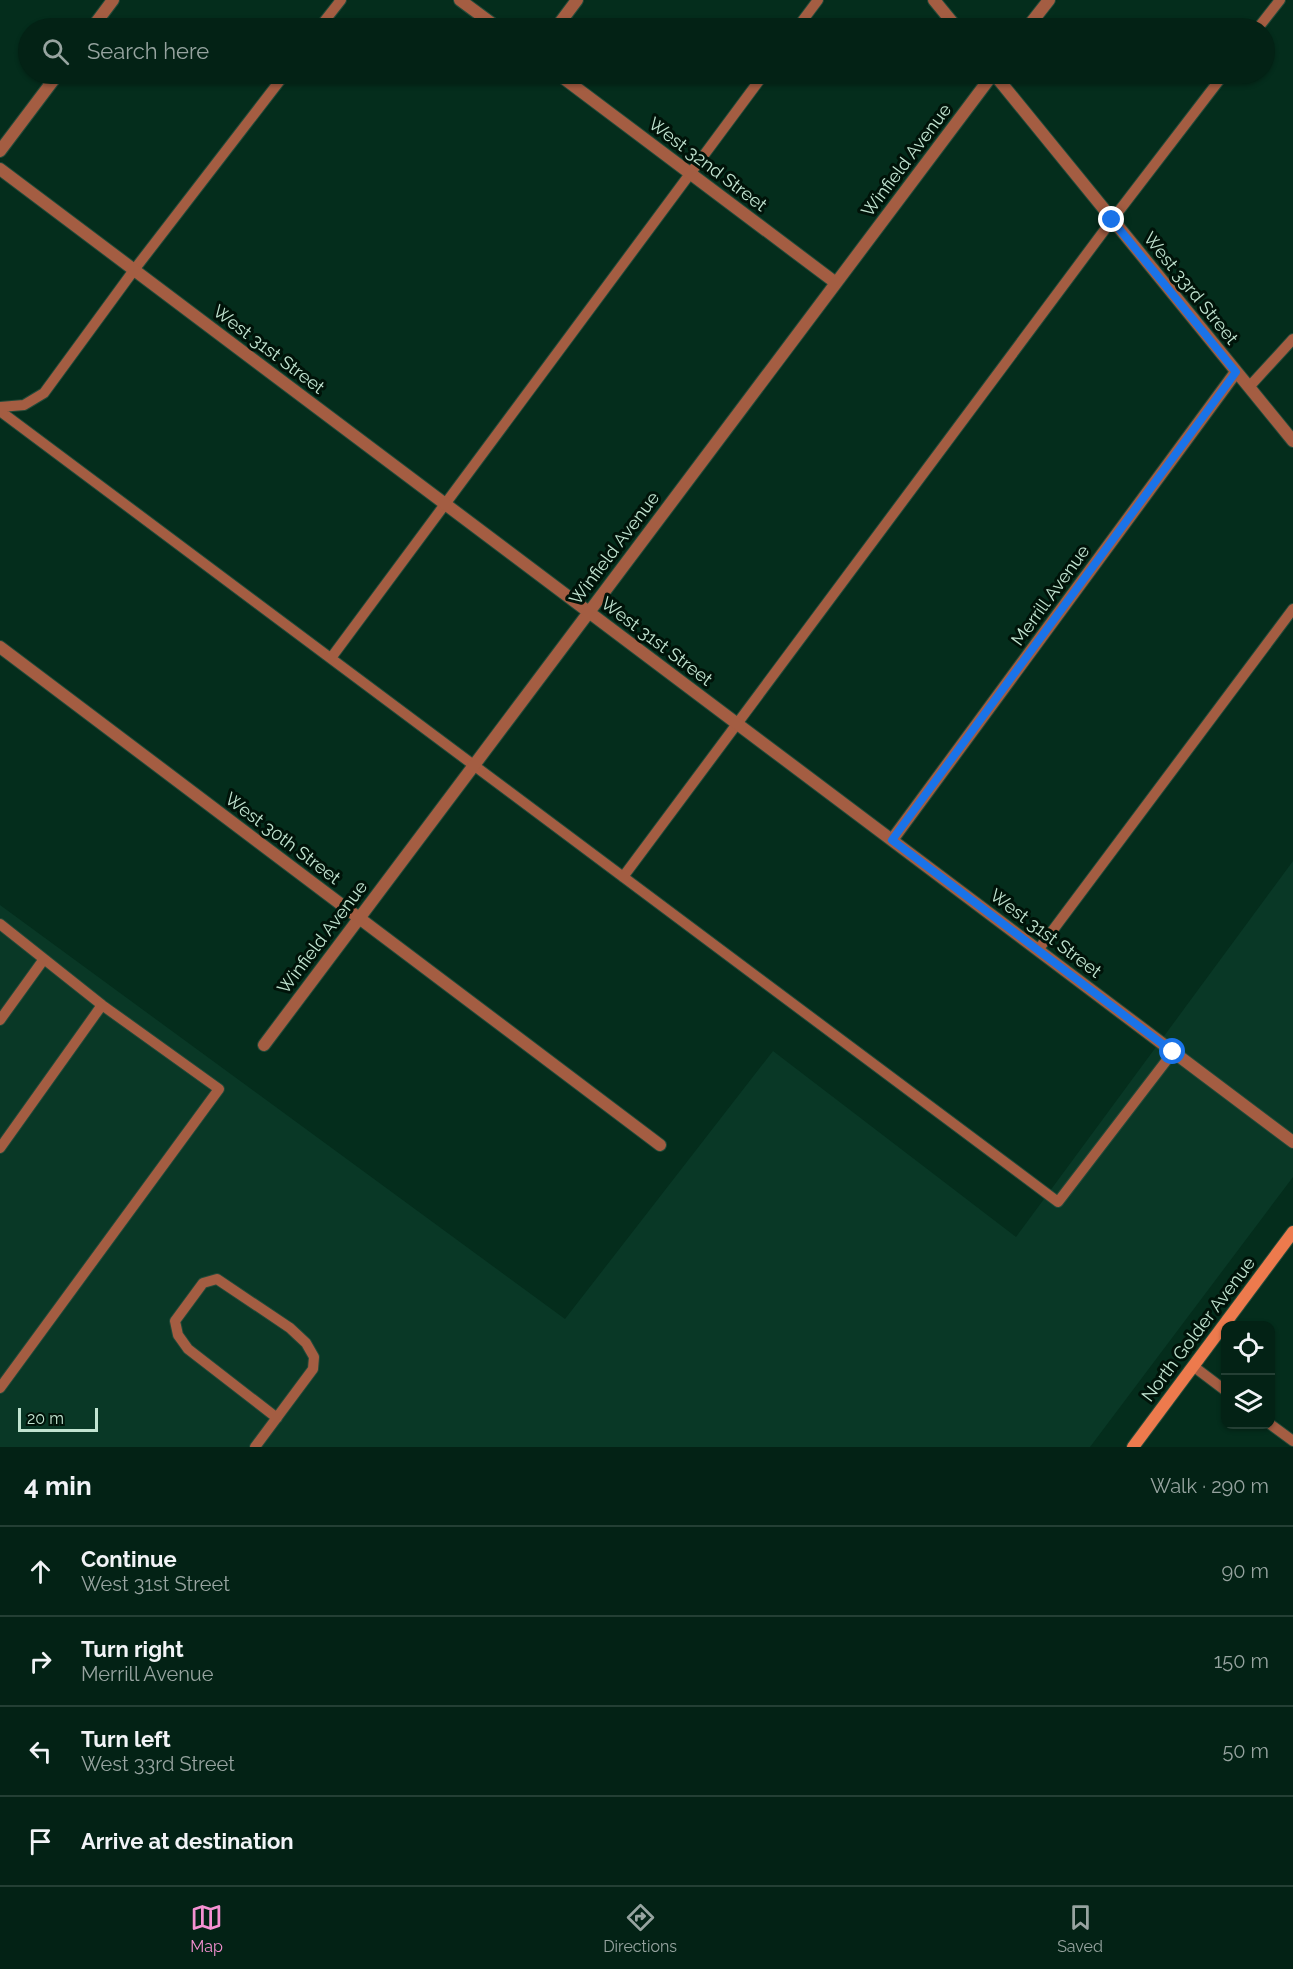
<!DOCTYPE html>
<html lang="en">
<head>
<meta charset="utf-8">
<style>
	:root { --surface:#032215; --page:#112f22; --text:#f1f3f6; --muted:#97a4a0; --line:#243f34; --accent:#f591d2 }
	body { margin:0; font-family:Raleway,sans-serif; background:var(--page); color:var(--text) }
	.controls { position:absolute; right:18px; bottom:18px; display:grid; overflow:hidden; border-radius:12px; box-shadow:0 2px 4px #0004 }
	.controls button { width:54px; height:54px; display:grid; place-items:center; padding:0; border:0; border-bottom:2px solid var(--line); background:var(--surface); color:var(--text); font:30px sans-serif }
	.scale { position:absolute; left:18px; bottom:15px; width:80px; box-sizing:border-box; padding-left:6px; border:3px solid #c1e4d1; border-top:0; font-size:16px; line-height:21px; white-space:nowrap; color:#c1e4d1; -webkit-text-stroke:4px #001309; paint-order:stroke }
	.stop { position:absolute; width:18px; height:18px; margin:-14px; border:4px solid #1a73e8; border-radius:50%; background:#fff }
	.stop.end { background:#1a73e8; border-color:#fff; box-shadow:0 2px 6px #0008 }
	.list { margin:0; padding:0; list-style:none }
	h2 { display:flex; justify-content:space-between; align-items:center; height:78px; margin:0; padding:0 24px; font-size:26px }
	h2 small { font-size:20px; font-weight:400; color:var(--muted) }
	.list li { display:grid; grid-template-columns:39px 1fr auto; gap:18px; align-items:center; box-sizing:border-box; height:90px; padding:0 24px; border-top:2px solid var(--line) }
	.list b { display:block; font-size:22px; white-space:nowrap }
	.list p { margin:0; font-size:20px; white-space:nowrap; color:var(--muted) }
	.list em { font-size:20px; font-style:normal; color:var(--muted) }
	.icon { flex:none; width:33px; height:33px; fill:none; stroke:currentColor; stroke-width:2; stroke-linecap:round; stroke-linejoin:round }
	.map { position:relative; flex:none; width:1293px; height:1447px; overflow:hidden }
	.search { position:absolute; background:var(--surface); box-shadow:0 2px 4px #0004; left:18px; right:18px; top:18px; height:66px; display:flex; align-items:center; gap:15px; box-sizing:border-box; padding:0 21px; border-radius:33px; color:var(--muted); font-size:22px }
	.sheet { height:438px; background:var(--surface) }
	nav { display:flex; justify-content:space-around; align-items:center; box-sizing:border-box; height:84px; border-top:2px solid var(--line); background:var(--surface); font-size:16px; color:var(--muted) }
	nav a { display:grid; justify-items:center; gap:3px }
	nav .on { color:var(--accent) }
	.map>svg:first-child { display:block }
</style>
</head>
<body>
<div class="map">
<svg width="1293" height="1447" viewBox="0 0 1293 1447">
	<rect width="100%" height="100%" fill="#042d1c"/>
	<path fill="#093826" d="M1293 861V1177L1090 1447H0V905L565 1319 773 1051 1016 1237Z"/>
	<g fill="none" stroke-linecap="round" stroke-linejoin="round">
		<g stroke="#224a39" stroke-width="12">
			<path id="service" d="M319 28 341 0
				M797 28 818 0
				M1258 28 1280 0
				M1249 387 1293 339
				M0 407 24 405 44 393 134 270 285 74
				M0 411 1058 1202 1173 1052
				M331 658 764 74
				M623 877 1112 220 1224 74
				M0 924 102 1005 0 1148
				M1038 950 1293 609
				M0 1020 44 959
				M1193 1366 1226 1391
				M0 1388 219 1089 102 1005
				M1270 1424 1293 1441
				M255 1447 313 1369 314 1357 306 1343 290 1328 217 1279 203 1283 175 1321 178 1335 188 1349 277 1418"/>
		</g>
		<g stroke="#224a39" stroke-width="14">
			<path id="minor" d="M460 0 498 28
				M934 0 957 28
				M92 28 113 0
				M556 28 577 0
				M1027 28 1049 0
				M558 74 836 283
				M994 74 1293 441
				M0 151 58 74
				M0 169 1293 1142
				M0 647 660 1145
				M892 840 1236 372
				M264 1045 993 74"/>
		</g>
		<g stroke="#224a39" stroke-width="14">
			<path id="secondary" d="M1133 1447 1293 1232"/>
		</g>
		<use href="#service" stroke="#a45d42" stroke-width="10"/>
		<use href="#minor" stroke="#a45d42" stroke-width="12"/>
		<use href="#secondary" stroke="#ed7a4d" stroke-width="12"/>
	</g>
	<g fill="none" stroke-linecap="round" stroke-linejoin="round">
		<path stroke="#1a73e8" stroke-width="8" d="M1112 220 1236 372 892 840 1173 1052"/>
	</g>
	<g text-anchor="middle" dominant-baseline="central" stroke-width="6" stroke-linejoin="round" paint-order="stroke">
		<g font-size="18" fill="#c1e4d1" stroke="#001309">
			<text transform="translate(906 160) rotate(-53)">Winfield Avenue</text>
			<text transform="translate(708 164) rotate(37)">West 32nd Street</text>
			<text transform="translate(1191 288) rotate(51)">West 33rd Street</text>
			<text transform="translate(269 349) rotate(37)">West 31st Street</text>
			<text transform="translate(614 548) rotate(-53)">Winfield Avenue</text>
			<text transform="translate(1050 595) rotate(-54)">Merrill Avenue</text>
			<text transform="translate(657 641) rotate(37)">West 31st Street</text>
			<text transform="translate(283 838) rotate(37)">West 30th Street</text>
			<text transform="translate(1046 933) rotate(37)">West 31st Street</text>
			<text transform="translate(322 937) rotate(-53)">Winfield Avenue</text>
			<text transform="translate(1198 1329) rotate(-53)">North Golder Avenue</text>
		</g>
	</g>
</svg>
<div class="controls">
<button><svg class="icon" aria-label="locate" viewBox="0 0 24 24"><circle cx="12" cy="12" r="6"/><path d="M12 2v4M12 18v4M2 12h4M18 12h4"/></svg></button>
<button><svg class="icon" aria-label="layers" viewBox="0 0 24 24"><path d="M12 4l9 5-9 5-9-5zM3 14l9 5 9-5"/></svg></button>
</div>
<div class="scale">20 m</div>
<div class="stop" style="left:1173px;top:1052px"></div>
<div class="stop end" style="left:1112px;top:220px"></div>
<div class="search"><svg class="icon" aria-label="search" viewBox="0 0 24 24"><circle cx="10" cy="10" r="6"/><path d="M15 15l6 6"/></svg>Search here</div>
</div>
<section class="sheet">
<h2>4 min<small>Walk · 290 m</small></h2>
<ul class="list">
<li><svg class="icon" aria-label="ahead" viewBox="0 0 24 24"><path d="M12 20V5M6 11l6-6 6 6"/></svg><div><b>Continue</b><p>West 31st Street</p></div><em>90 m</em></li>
<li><svg class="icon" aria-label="right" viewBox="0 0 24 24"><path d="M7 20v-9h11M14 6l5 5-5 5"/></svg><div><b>Turn right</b><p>Merrill Avenue</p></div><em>150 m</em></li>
<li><svg class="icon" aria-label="left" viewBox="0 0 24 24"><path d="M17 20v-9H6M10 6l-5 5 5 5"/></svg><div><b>Turn left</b><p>West 33rd Street</p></div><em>50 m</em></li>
<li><svg class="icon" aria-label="arrive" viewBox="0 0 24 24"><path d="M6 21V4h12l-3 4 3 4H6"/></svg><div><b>Arrive at destination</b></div></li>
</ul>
</section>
<nav>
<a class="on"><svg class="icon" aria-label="map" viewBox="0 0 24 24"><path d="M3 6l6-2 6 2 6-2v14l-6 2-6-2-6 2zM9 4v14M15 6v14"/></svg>Map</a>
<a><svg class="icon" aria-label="directions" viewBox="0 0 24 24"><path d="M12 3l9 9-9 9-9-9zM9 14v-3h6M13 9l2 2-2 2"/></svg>Directions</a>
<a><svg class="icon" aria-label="saved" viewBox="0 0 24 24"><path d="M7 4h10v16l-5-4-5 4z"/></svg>Saved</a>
</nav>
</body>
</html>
